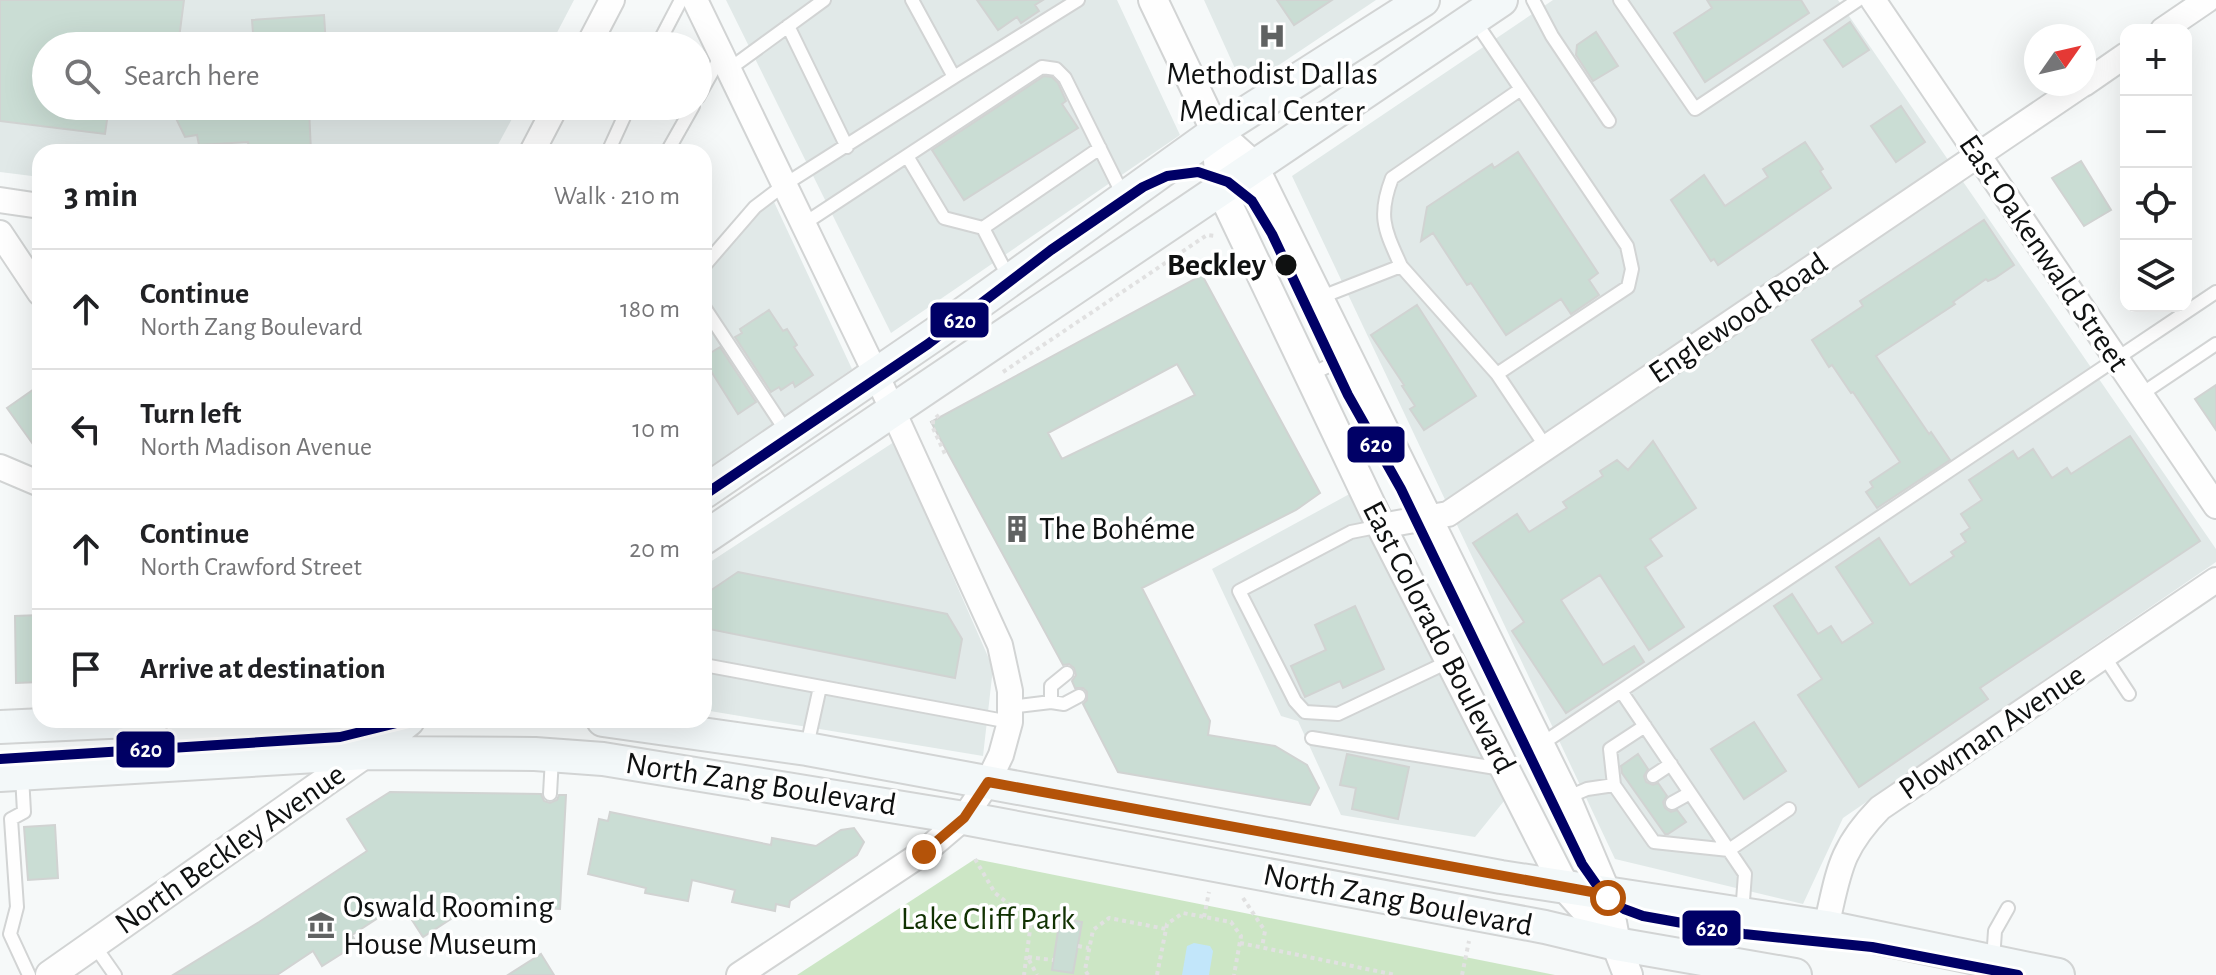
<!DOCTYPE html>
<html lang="en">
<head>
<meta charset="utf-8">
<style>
	:root { --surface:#fff; --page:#f2f2f2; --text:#202124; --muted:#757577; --line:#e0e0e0 }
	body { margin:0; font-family:"Alegreya Sans",sans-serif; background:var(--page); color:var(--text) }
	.controls { position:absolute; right:24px; top:24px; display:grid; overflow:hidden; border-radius:16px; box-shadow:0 8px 32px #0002 }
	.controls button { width:72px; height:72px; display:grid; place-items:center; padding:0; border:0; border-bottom:2px solid var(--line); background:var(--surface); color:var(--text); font:40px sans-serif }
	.compass { position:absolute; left:2024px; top:24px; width:72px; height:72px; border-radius:50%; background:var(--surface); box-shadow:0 8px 32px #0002; rotate:56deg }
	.stop { position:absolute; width:24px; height:24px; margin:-18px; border:6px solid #b45309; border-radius:50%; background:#fff }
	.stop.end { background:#b45309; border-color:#fff; box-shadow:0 2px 8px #0008 }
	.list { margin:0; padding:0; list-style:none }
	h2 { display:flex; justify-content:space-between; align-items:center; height:104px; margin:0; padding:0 32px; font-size:34px }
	h2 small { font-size:26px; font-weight:400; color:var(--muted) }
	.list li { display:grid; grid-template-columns:52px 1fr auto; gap:24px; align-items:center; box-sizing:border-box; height:120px; padding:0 32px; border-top:2px solid var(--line) }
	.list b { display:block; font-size:30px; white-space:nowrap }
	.list p { margin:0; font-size:26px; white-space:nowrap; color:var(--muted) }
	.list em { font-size:26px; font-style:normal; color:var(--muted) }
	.icon { flex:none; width:44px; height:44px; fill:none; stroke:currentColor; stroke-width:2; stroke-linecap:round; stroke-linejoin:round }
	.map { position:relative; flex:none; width:2216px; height:975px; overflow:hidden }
	.search { position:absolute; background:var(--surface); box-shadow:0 8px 32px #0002; left:32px; top:32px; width:680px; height:88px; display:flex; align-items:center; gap:20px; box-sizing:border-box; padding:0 28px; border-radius:44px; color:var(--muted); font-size:30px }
	.panel { position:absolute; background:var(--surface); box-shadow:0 8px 32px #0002; left:32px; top:144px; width:680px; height:584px; border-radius:24px }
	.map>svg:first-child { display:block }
</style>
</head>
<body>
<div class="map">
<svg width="2216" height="975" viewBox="0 0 2216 975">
	<rect width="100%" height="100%" fill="#f6f9f9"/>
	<path fill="#e1e9e8" d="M0 0H574L550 46H46V106H519L494 152H40V177L0 172Z
		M726 0H1117L1180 135 891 333Z
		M1204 0H1376L1270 71 1255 78 1238 75Z
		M1553 0H1838L2216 549V562L1843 818 1803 904 1615 859 1292 176Z
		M768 189 852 369 704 472V272Z
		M894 442 993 668 983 756 704 710V566Z
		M1355 491 1504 801 1475 837 1341 815 1298 721 1281 716 1212 569Z"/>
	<path fill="#cce6c5" d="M975 859 1555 975H797Z"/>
	<path fill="#c2e6fa" d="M1194 943 1210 946 1213 951 1209 975H1182L1187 946Z"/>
	<path fill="#caddd4" stroke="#d1d3d2" stroke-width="2" fill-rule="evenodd" d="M0 0H184L178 46H46V106H109L105 134 0 121Z
		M977 0H1043L1035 5 1039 11 1021 23 1017 17 998 30Z
		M1277 0H1332L1294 25Z
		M1707 0H1801L1809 13 1705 82 1674 33 1712 8Z
		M324 15 326 46H254L252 20Z
		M1850 22 1869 50 1843 67 1824 40Z
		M1596 32 1618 66 1593 81 1576 55 1577 45Z
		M1044 76 1052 77 1058 83 1066 101 1062 104 1078 128 964 200 932 150Z
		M170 106H306L309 108 311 152H249L248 142 199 145 197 135 185 137Z
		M1901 106 1925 142 1896 162 1871 126Z
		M1805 142 1823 169 1820 171 1831 188 1718 265 1714 259 1711 261 1671 200 1704 175 1725 206 1768 177 1763 169Z
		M1518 152 1598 273 1589 280 1599 295 1571 314 1561 299 1506 335 1471 283 1467 285 1433 233 1421 241 1427 207 1492 164 1494 168Z
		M2081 161 2111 210 2084 226 2052 178Z
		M1984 220 2014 265 1995 278 1988 281 1986 279 1953 302 1955 304 1876 356 1929 434 1931 432 1950 460 1877 508 1866 492 1873 487 1870 482 1900 462 1853 392 1851 393 1832 365 1829 367 1812 340 1863 306 1860 301Z
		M1202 275 1320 493 1296 510 1142 588 1210 721 1208 735 1275 746 1307 765 1319 788 1310 805 1118 772 1083 704 1087 700V692L1083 688H1075L1072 681 1076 675 1074 668 1069 664 1063 665 931 422ZM1177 364 1195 395 1062 459 1048 433Z
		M1417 305 1476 396 1424 430 1410 409 1415 406 1402 386 1404 385 1371 335Z
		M769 310 783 331 787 329 797 345 794 347 813 375 795 387 793 382 781 390 779 387 771 392 735 337 742 333 740 329Z
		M720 347 756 402 738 414 704 360V357Z
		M40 385V454L7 408Z
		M2216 385V430L2195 399Z
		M2130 436 2200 541 1980 688 1988 699 1859 787 1798 695 1822 679 1774 606 1792 594 1818 634 1831 626 1842 643 1873 623 1836 567 1879 538 1910 585 1954 556 1951 552 1966 542 1961 534 1970 528 1961 514 1982 500 1969 480 2013 451 2018 459 2033 449 2052 478 2067 468 2071 474Z
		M1653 441 1696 508 1650 539 1662 556 1645 567 1684 627 1649 650 1600 575 1561 600 1603 665 1634 646 1644 662 1566 713 1512 631 1524 622 1473 543 1517 514 1529 532 1567 508 1563 502 1603 476 1600 471 1617 460 1628 470Z
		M738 572 947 614 962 639 955 678 704 628V595Z
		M1355 606 1384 669 1343 688 1340 681 1305 697 1291 666 1326 650 1315 625Z
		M40 615V682L16 683 15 616Z
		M1754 722 1786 771 1744 799 1711 749Z
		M1347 754 1409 767 1398 819 1352 809 1356 788 1340 785Z
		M1638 754 1648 769 1644 776 1646 782 1653 785 1658 783 1667 796 1663 802 1665 808 1671 812 1677 810 1686 822 1668 834H1665L1622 773 1621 766Z
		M390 792 541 794 544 801 550 803 557 800 559 795H566L560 909 474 904 423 937 401 903 352 935 357 944 322 966 313 951 277 975H173L259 922 367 851 347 819Z
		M610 812 771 845 772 838 816 846 841 830 854 828 864 842 857 855 790 901 789 907 776 904 775 911 732 902 735 890 692 880 688 901 645 893 646 888 588 874 599 819 608 821Z
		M55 825 58 878 28 880 24 827Z
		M1060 918 1082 922 1073 973 1052 970Z
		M541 954 554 975H508Z"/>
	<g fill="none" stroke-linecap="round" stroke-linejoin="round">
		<g stroke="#d2d4d4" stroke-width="16">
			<path id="service" d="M1533 0 1552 36 1609 121
				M1620 0 1695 109 1858 0
				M1475 21 1627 246 1632 269 1628 287 1497 374 1546 447
				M788 26 847 147
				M657 46 681 0
				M728 70 824 0
				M954 77 1078 0
				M698 97 721 56
				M608 152 629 106
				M667 152 693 106
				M907 156 944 218 983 228 1009 278
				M802 225 1042 67 1056 69 1065 78 1123 195
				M983 228 1100 148
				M704 266 755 207 784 185 954 77 912 0
				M1401 266C1385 230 1377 217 1392 178L1521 89
				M1319 298 1401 266 1497 374
				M704 307 788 434
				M1309 375 1348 357
				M2140 395 2216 344
				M1381 526 1351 532 1239 591 1295 701 1305 712 1338 714 1450 661
				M2104 656 2129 694
				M704 665 1010 722
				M1621 691 1745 874 1742 914
				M1051 702V686L1067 673
				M1010 707 1051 702 1064 704 1079 696
				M1312 738 1502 769
				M1540 745 2216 292
				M807 746 820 687
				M22 776 24 812 11 819 17 907 10 934 29 975
				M1653 776 1671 764
				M1614 785 1610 749 1645 726
				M550 794 552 758
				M1566 798 1587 789 1614 785 1654 842 1729 850 1789 809
				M1672 803 1690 793
				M94 945 115 975
				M1993 960 1995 931 2008 908"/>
		</g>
		<g stroke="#d2d4d4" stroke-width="28">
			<path id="minor" d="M695 0 876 374 1000 645 1010 691V722L1001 755 988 782 964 818 924 852 739 975
				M1873 0 2216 506
				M2163 30 2207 0
				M588 46 612 0
				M2084 84 2126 55
				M532 152 556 106
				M0 200 40 206
				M0 233 40 293
				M0 467 40 484
				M1381 526 1448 514 2083 84
				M1826 927C1839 872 1839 850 1880 808L2216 580"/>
		</g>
		<g stroke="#d2d4d4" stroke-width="32">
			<path id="tertiary" d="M1153 0 1216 132 1253 165 1566 798 1607 895 1616 944 1628 975
				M1216 132 1220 188 1381 526 1565 887 1616 944
				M50 975 366 753"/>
		</g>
		<g stroke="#d2d4d4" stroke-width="36">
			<path id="secondary" d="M704 492 938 332 1216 132 1423 0
				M704 538 1501 0
				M603 720 807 749 1501 877 1826 927 2058 975
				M0 727 152 720
				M366 753 408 720
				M0 775 366 753 535 754 603 759 964 818 1545 927 1616 944 1795 975"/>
		</g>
		<path stroke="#e1e1e1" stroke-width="4" stroke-dasharray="4 4" stroke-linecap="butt" d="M1003 372 1207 235 1216 236
			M939 415 933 420V428L945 454
			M975 859 995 893 1031 922 1024 975
			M1243 898 1265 931 1262 947
			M1204 917 1209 892
			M1031 922 1059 926
			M1240 943 1396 975
			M1078 946 1089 948
			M1028 957 1053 960
			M1029 960 1037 975
			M1088 975 1085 970 1093 930 1109 918 1166 929
			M1157 975 1167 924 1183 913 1231 922 1241 936 1234 975
			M1462 975 1469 941"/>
		<use href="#service" stroke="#fefefe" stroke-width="12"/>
		<use href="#minor" stroke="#fefefe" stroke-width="24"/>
		<use href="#tertiary" stroke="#fefefe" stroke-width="28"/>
		<use href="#secondary" stroke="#f3f8f9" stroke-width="32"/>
		<g stroke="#fff" stroke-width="16">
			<path id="tram-1" d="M704 495 928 344 1051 250 1143 187 1167 176 1198 172 1228 182 1252 201 1272 234 1348 395 1401 489 1582 864 1603 894 1624 909 1643 916 1744 934 1872 947 2018 975
				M0 759 340 737 409 720"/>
		</g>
		<use href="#tram-1" stroke="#006" stroke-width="10"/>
	</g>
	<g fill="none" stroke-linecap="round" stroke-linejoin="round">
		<path stroke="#b45309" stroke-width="10" d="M924 852 964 818 988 782 1603 894 1608 898"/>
	</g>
	<defs>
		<g id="hospital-bare" transform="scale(2.16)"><path d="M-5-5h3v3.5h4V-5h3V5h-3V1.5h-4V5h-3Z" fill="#606262" stroke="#fff" stroke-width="2.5" paint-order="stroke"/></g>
		<g id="building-bare" transform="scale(2.16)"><path d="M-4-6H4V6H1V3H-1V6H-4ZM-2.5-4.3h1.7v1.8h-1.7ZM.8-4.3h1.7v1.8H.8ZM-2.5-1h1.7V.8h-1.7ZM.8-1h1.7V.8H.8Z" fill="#606262" stroke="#fff" stroke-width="2.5" paint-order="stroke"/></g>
		<g id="museum-bare" transform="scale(2.16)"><path d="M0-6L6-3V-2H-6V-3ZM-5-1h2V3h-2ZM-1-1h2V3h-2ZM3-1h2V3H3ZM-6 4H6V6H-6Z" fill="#606262" stroke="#fff" stroke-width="2.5" paint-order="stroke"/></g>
	</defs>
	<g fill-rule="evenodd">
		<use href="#hospital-bare" x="1272" y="36"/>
		<use href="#building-bare" x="1017" y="529"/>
		<use href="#museum-bare" x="321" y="925"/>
	</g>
	<circle fill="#0f1111" stroke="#fff" stroke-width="3" cx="1286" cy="265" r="12"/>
	<g text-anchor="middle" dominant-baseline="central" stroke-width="7" stroke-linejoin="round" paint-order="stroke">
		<g font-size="32" fill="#0f1111" stroke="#fff" text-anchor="start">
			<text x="1272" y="74" text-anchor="middle">Methodist Dallas<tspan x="1272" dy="37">Medical Center</tspan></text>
			<text x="1039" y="529">The Bohéme</text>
			<text x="343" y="907">Oswald Rooming<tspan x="343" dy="37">House Museum</tspan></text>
		</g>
		<g font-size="32" fill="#0f1111" stroke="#fff">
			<text transform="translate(2044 253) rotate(56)">East Oakenwald Street</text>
			<text transform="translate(1738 318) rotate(-34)">Englewood Road</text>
			<text transform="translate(1439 637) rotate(63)">East Colorado Boulevard</text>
			<text transform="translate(1992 732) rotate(-34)">Plowman Avenue</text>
			<text transform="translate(761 784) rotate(9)">North Zang Boulevard</text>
			<text transform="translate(230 849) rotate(-35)">North Beckley Avenue</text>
			<text transform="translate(1398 900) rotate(11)">North Zang Boulevard</text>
		</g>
		<g font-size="32" font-weight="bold" fill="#0f1111" stroke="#fff" text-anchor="end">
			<text x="1266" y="265">Beckley</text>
		</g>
		<g font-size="32" fill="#113202" stroke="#fff">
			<text x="988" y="919">Lake Cliff Park</text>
		</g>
	</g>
	<g stroke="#fff" stroke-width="3">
		<rect x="929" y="301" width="61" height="38" rx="8" fill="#006"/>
		<rect x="1346" y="425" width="60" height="39" rx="8" fill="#006"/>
		<rect x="115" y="730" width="61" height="39" rx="8" fill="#006"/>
		<rect x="1681" y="909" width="61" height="38" rx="8" fill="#006"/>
	</g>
	<g font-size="22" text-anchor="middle" font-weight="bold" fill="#fff">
		<text x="960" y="328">620</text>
		<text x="1376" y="452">620</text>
		<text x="146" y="757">620</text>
		<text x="1712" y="936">620</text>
	</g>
</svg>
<div class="controls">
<button>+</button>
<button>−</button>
<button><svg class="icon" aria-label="locate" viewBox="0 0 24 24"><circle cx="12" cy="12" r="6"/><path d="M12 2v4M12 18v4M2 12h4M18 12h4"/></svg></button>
<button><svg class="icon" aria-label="layers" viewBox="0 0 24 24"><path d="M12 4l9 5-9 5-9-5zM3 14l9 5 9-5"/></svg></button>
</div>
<svg class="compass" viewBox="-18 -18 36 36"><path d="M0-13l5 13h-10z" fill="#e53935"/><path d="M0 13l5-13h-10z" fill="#757577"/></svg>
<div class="stop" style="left:1608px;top:898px"></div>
<div class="stop end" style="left:924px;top:852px"></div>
<div class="search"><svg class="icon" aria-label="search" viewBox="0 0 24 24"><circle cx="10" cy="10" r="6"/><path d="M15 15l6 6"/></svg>Search here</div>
<section class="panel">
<h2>3 min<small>Walk · 210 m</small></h2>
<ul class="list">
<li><svg class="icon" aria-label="ahead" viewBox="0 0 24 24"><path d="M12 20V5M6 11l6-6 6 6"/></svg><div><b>Continue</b><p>North Zang Boulevard</p></div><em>180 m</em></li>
<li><svg class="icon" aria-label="left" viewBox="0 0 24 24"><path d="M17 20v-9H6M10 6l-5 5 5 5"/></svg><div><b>Turn left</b><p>North Madison Avenue</p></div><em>10 m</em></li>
<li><svg class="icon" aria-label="ahead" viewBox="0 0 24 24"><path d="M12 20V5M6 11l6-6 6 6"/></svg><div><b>Continue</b><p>North Crawford Street</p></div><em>20 m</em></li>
<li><svg class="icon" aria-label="arrive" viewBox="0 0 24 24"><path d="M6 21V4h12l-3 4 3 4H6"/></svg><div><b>Arrive at destination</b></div></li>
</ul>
</section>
</div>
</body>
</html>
